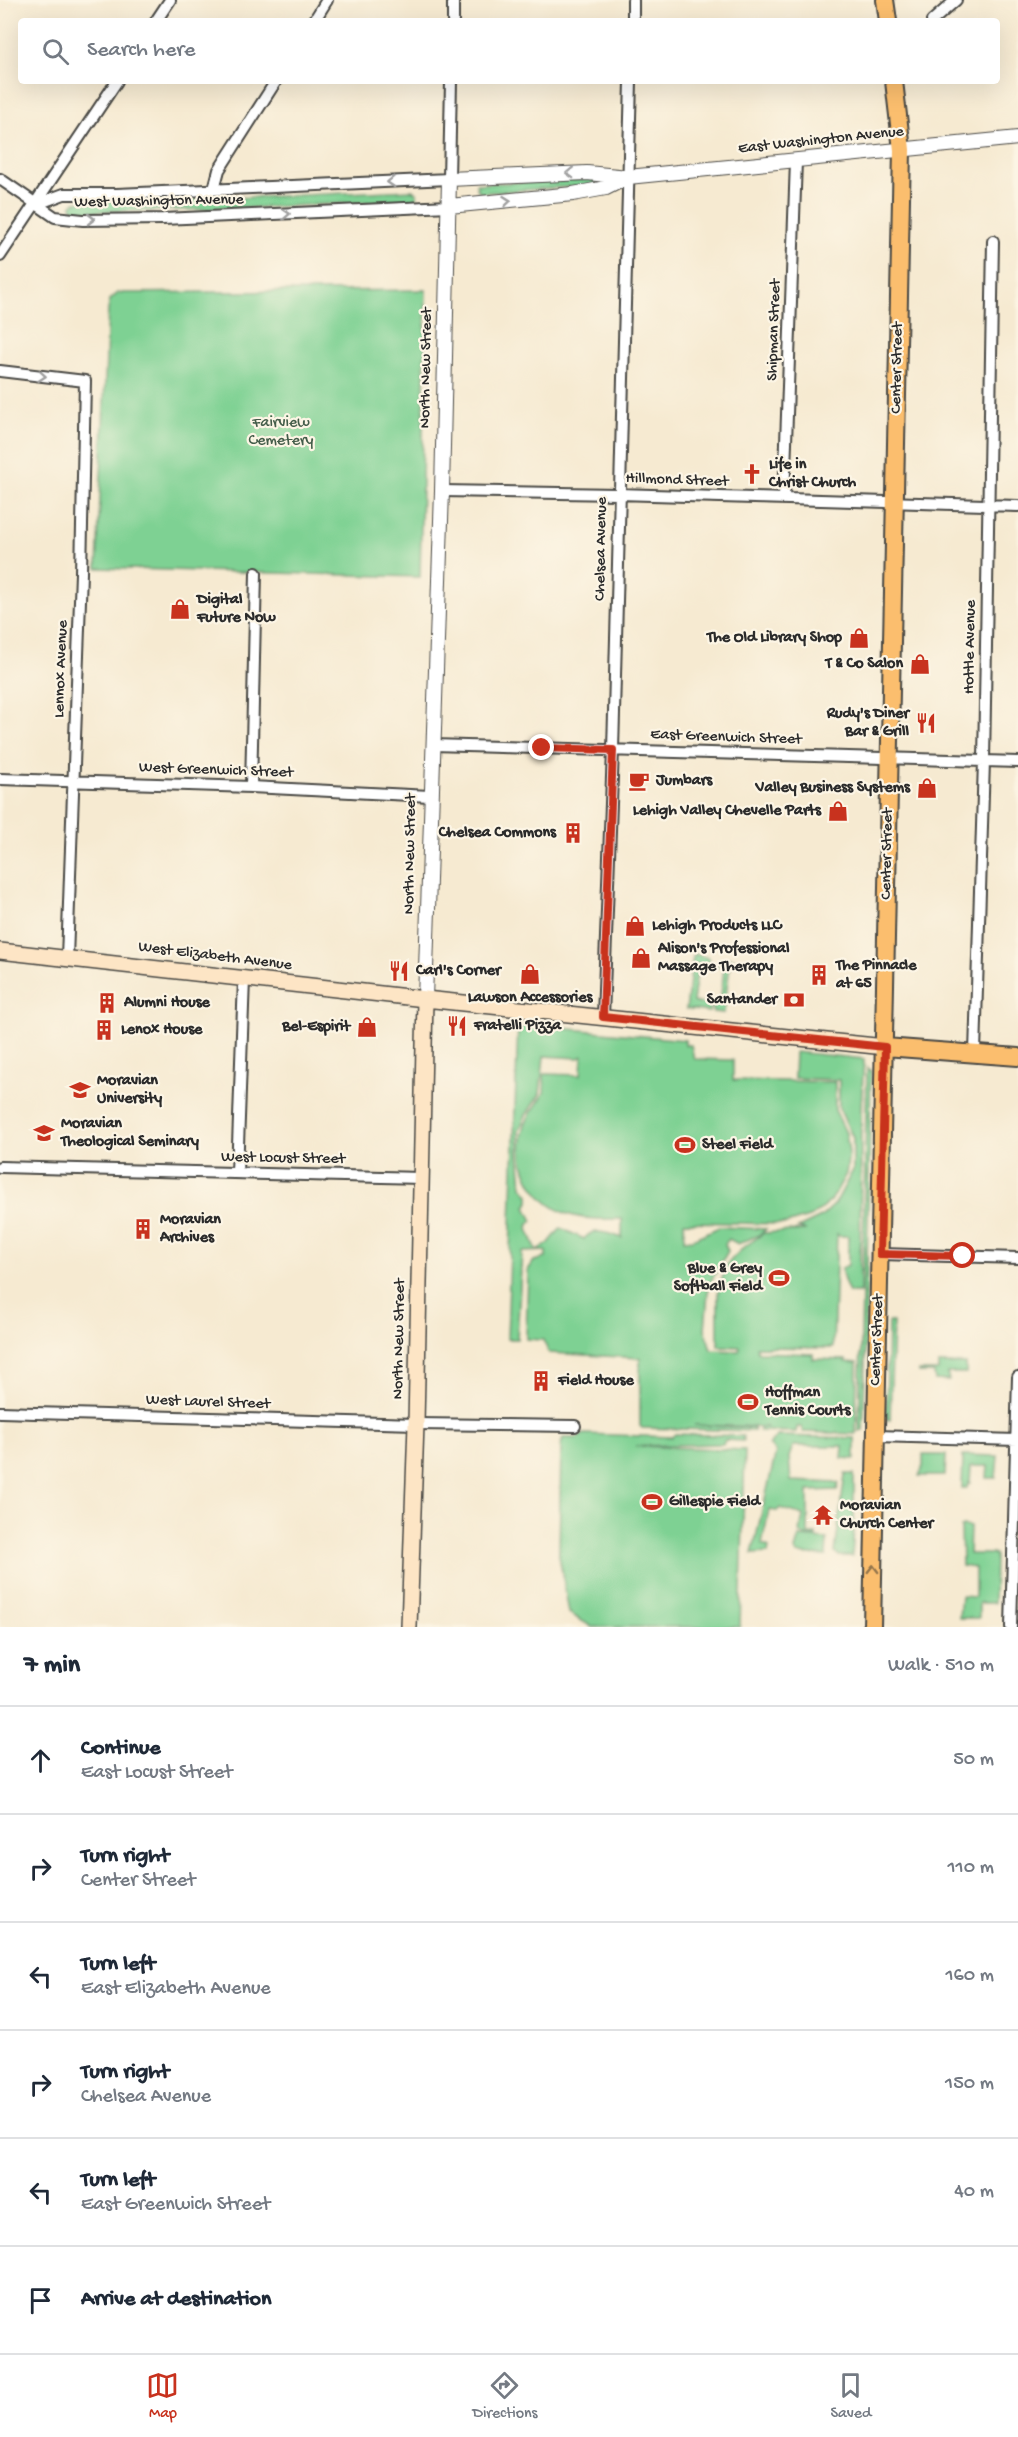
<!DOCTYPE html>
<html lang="en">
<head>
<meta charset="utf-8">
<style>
	:root { --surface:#fff; --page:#f6f6f7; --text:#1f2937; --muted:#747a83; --line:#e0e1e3; --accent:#c8321e }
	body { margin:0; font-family:"Gochi Hand",sans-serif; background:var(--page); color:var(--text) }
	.stop { position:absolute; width:18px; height:18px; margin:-14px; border:4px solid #c8321e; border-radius:50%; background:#fff }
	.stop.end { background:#c8321e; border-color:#fff; box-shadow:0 2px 6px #0008 }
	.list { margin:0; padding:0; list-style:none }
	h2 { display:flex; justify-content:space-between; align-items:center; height:78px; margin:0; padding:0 24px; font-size:26px }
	h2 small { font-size:20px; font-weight:400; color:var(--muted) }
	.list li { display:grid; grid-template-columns:39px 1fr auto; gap:18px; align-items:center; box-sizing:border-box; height:108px; padding:0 24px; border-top:2px solid var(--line) }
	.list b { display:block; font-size:22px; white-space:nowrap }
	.list p { margin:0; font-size:20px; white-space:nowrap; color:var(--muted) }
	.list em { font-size:20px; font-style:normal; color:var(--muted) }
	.icon { flex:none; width:33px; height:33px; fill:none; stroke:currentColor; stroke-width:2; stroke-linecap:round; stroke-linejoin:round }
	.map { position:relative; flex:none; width:1018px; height:1627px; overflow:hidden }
	.search { position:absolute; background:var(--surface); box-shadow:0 6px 24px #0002; left:18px; right:18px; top:18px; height:66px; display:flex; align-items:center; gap:15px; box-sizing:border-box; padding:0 21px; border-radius:6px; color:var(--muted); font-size:22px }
	.sheet { height:726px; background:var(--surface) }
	nav { display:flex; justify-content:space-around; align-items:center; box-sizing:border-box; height:84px; border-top:2px solid var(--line); background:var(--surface); font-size:16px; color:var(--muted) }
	nav a { display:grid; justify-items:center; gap:3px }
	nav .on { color:var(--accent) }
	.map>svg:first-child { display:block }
</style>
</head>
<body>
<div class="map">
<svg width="1018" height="1627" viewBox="0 0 1018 1627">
	<rect width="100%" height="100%" fill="#fcf5e5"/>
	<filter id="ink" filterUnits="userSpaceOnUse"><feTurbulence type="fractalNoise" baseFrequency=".0167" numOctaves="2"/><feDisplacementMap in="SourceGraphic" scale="12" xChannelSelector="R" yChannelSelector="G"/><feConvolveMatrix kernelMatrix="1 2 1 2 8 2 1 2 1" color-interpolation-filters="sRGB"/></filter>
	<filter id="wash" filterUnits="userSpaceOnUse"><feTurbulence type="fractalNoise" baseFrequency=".008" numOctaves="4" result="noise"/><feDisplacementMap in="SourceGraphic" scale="24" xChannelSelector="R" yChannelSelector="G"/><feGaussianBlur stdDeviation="1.35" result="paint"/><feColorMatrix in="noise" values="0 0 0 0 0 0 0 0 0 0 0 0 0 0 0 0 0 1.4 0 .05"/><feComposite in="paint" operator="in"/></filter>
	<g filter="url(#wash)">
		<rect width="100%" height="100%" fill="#f6ead1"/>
		<path fill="#7ed193" stroke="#547e5f" stroke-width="1.5" fill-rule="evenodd" d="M599 179 595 185 481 193 477 189 476 184Z
			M412 190 417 193V197L413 200 224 209 82 212 72 209 71 205 75 202 82 201H170Z
			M426 290 420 577 97 568 108 310 110 300 118 293Z
			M695 954 708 958 710 965 698 963 693 1002C699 1005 706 1002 711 1005L709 1012 686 1009 693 957Z
			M727 958 734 959V965H730L724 1013 713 1012V1004H720L724 967 714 965 725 964Z
			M518 1024 685 1040V1045H691L694 1059 733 1060V1080L835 1082V1110L846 1133 849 1153 846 1174 831 1201 812 1216 786 1224 684 1222V1240L693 1239 719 1227 766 1229 761 1234 738 1244 729 1239 725 1244 728 1251 711 1281 708 1292 705 1329 711 1350 739 1351 740 1347 718 1346V1291L727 1264 744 1247 764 1233 806 1230 798 1228 821 1217 835 1204 853 1170V1138L839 1108V1080L794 1078 795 1052 864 1059 861 1108 860 1293H849C846 1286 841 1276 842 1268L848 1265V1236H838L837 1233 833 1348 756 1347 758 1352 813 1354V1359L846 1360V1362L857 1363 856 1434 803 1432 802 1427H797L796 1432 759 1431V1428L768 1427 694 1425 753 1428 754 1431 642 1428 640 1426V1358L549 1353 543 1340 526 1339 528 1270 534 1261 546 1258V1251L522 1252 517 1339H507ZM582 1056 581 1075 544 1074C544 1080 545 1087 544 1092 542 1100 527 1114 524 1128 514 1163 533 1201 567 1214 585 1220 604 1219 622 1219V1238C610 1234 593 1226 584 1239L561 1228 549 1243 537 1251 528 1229 529 1224 533 1221 526 1207 529 1202V1195L522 1186 519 1152V1131L526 1115 540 1094 544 1056 579 1058Z
			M867 1068 871 1070 864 1408 863 1430 859 1431Z
			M888 1322H893L890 1420 886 1419Z
			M938 1364H966V1373H947L949 1381 935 1380 934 1373H919V1371H938Z
			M584 1434 672 1437 675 1434 743 1436V1441L725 1440 723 1444 636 1446 745 1450 740 1627H592L569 1613 559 1555 561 1445 563 1438H577Z
			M777 1436 855 1438V1459L842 1458 843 1446H793L789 1457 791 1481 839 1483 837 1490 808 1491V1534H816V1537L805 1536 800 1532 803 1515 780 1508 777 1511 769 1510 762 1544 769 1547 768 1553 752 1554 776 1452 769 1445Z
			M923 1455H946L945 1476H919L923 1466Z
			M963 1455 998 1456 996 1478H987L988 1466H971L970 1483H968L967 1488H962Z
			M845 1474H854V1522L843 1529 854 1528 852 1556H839L835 1552Z
			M963 1526 970 1527 969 1554H995L994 1603H979V1618H959L961 1596 975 1597V1568L962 1566 961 1527Z
			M799 1537 827 1539 826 1556 797 1554 795 1550Z"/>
	</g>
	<g filter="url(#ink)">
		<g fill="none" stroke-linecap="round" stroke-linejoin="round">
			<g stroke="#494844" stroke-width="14">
				<path id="minor" d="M156 21 170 0
					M314 21 327 0
					M453 21V0
					M633 21V0
					M932 21 956 0
					M0 179 55 217 83 220 163 219 449 206
					M214 189 219 170 276 81
					M37 204 64 194H117L449 179 451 81
					M0 256 117 81
					M0 371 85 381 81 573 67 958
					M442 491 618 494 1018 506
					M784 499 796 161
					M433 745 1018 762
					M0 779 251 787 430 796
					M251 787 256 573
					M603 1017 613 750 631 81
					M975 1053 984 761 993 241
					M0 1167 421 1178
					M237 1173 244 979
					M881 1254 1018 1258
					M0 1412 416 1424 575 1426
					M876 1436 1017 1440
					M1011 1627 1018 1377"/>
			</g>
			<g stroke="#494844" stroke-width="16">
				<path id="tertiary" d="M449 206 573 194 606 188 628 177
					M425 999 442 491 449 179 587 173 628 177 1018 138"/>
			</g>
			<g stroke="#494844" stroke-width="18">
				<path id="secondary" d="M0 951 425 999 885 1047
					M409 1627 416 1424 425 999"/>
			</g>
			<g stroke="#494844" stroke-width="20">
				<path id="primary" d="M885 0 888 21
					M885 1047 1018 1057
					M872 1627 900 247 902 150 894 81"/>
			</g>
			<use href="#minor" stroke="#fff" stroke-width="10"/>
			<use href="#tertiary" stroke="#fff" stroke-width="14"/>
			<use href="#secondary" stroke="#fde5c5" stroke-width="15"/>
			<use href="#primary" stroke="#fbbe6e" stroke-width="16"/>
		</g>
		<defs><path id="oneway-chevron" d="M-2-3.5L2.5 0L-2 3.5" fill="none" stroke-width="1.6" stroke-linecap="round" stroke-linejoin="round" transform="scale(1.5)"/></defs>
		<g stroke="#a0a0a0">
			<use href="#oneway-chevron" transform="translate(570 173) rotate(178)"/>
			<use href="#oneway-chevron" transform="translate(391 182) rotate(177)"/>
			<use href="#oneway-chevron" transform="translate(507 201) rotate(-6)"/>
			<use href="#oneway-chevron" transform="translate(286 214) rotate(-3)"/>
			<use href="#oneway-chevron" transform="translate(91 219)"/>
			<use href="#oneway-chevron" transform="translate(42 376) rotate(5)"/>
		</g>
		<use stroke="#93744c" href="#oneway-chevron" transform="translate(873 1569) rotate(-89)"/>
	</g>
	<g fill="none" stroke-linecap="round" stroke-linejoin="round" filter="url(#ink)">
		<path stroke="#c8321e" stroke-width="8" d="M542 748 613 750 603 1017 885 1047 880 1254 963 1256"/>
	</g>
	<defs>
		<g id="church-bare" transform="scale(1.62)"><path d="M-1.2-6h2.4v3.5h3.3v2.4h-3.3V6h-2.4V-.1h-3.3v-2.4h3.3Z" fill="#c8321e" stroke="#fcf5e5" stroke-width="2.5" paint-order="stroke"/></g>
		<g id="shop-bare" transform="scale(1.62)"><path d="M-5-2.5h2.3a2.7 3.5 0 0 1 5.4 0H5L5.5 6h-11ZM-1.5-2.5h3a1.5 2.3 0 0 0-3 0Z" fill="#c8321e" stroke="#fcf5e5" stroke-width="2.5" paint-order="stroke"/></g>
		<g id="restaurant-bare" transform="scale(1.62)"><path d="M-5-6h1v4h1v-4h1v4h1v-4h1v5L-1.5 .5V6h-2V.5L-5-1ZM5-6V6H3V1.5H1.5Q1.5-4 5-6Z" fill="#c8321e" stroke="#fcf5e5" stroke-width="2.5" paint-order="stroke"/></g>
		<g id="cafe-bare" transform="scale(1.62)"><path d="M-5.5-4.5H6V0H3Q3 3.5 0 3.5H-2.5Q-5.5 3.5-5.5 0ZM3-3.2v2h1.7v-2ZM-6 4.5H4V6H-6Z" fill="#c8321e" stroke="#fcf5e5" stroke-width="2.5" paint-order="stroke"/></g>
		<g id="building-bare" transform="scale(1.62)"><path d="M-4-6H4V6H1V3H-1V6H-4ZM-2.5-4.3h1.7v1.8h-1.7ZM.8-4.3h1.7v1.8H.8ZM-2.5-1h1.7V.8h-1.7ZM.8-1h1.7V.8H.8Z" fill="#c8321e" stroke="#fcf5e5" stroke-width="2.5" paint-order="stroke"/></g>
		<g id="bank-bare" transform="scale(1.62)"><path d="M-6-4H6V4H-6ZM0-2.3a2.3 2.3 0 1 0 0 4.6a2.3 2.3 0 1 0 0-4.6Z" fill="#c8321e" stroke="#fcf5e5" stroke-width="2.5" paint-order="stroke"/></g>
		<g id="university-bare" transform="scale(1.62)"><path d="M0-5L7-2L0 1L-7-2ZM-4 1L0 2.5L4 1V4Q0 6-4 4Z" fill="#c8321e" stroke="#fcf5e5" stroke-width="2.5" paint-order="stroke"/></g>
		<g id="school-bare" transform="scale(1.62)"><path d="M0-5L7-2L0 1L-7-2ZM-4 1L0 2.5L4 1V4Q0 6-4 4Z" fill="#c8321e" stroke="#fcf5e5" stroke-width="2.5" paint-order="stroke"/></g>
		<g id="stadium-bare" transform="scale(1.62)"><path d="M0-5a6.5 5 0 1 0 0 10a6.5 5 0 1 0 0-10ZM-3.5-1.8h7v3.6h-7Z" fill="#c8321e" stroke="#fcf5e5" stroke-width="2.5" paint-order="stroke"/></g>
		<g id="temple-bare" transform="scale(1.62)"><path d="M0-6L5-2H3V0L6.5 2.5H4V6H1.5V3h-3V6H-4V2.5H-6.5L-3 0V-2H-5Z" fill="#c8321e" stroke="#fcf5e5" stroke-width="2.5" paint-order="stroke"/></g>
	</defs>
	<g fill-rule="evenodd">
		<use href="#church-bare" x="752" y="474"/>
		<use href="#shop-bare" x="180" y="609"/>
		<use href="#shop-bare" x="859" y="638"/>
		<use href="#shop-bare" x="920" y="664"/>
		<use href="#restaurant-bare" x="926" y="723"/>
		<use href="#cafe-bare" x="639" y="781"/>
		<use href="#shop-bare" x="927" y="788"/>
		<use href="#shop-bare" x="838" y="811"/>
		<use href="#building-bare" x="573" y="833"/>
		<use href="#shop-bare" x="635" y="926"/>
		<use href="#shop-bare" x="641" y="958"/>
		<use href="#restaurant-bare" x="399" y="971"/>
		<use href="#shop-bare" x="530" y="974"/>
		<use href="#building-bare" x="819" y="975"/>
		<use href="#bank-bare" x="794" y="1000"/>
		<use href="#building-bare" x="107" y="1003"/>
		<use href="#restaurant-bare" x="457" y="1026"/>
		<use href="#shop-bare" x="367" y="1027"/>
		<use href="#building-bare" x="104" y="1030"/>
		<use href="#university-bare" x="80" y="1090"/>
		<use href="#school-bare" x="44" y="1133"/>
		<use href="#stadium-bare" x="685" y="1145"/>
		<use href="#building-bare" x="143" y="1229"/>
		<use href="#stadium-bare" x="779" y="1278"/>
		<use href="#building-bare" x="541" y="1381"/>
		<use href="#stadium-bare" x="748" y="1402"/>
		<use href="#stadium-bare" x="652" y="1502"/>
		<use href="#temple-bare" x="823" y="1515"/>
	</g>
	<g text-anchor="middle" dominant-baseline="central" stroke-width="4.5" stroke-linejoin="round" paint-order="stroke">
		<g font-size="16" fill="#2b2b2b" stroke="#fcf5e5">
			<text transform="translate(821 141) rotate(-6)">East Washington Avenue</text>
			<text transform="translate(159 202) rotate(-1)">West Washington Avenue</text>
			<text transform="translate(775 330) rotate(-88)">Shipman Street</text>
			<text transform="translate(427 368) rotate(-89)">North New Street</text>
			<text transform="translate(898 368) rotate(-89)">Center Street</text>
			<text transform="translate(677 481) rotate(2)">Hillmond Street</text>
			<text transform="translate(602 549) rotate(-89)">Chelsea Avenue</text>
			<text transform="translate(971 647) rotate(-89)">Hottle Avenue</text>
			<text transform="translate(62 669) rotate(-88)">Lennox Avenue</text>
			<text transform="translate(726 738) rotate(2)">East Greenwich Street</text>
			<text transform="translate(216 771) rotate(2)">West Greenwich Street</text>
			<text transform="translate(411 854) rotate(-89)">North New Street</text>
			<text transform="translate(888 854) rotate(-89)">Center Street</text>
			<text transform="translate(215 957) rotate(7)">West Elizabeth Avenue</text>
			<text transform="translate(283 1159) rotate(1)">West Locust Street</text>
			<text transform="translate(400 1339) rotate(-89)">North New Street</text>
			<text transform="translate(878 1340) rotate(-88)">Center Street</text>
			<text transform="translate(208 1403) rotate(2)">West Laurel Street</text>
		</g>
		<g font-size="16" fill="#445d4a" stroke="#fcf5e5">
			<text x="281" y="423">Fairview<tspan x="281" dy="18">Cemetery</tspan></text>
		</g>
		<g font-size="16" font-weight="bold" fill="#2b2b2b" stroke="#fcf5e5" text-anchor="start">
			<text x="769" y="465">Life in<tspan x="769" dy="18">Christ Church</tspan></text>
			<text x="197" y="600">Digital<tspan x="197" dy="18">Future Now</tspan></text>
			<text x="842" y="638" text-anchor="end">The Old Library Shop</text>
			<text x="903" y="664" text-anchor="end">T &amp; Co Salon</text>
			<text x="909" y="714" text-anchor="end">Rudy's Diner<tspan x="909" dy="18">Bar &amp; Grill</tspan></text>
			<text x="656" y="781">Jumbars</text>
			<text x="910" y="788" text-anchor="end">Valley Business Systems</text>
			<text x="821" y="811" text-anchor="end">Lehigh Valley Chevelle Parts</text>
			<text x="556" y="833" text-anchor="end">Chelsea Commons</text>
			<text x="652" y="926">Lehigh Products LLC</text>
			<text x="658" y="949">Alison's Professional<tspan x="658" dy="18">Massage Therapy</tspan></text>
			<text x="836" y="966">The Pinnacle<tspan x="836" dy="18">at 65</tspan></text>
			<text x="416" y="971">Carl's Corner</text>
			<text x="530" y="998" text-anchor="middle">Lawson Accessories</text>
			<text x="777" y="1000" text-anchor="end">Santander</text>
			<text x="124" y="1003">Alumni House</text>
			<text x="474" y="1026">Fratelli Pizza</text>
			<text x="350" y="1027" text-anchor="end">Bel-Espirit</text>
			<text x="121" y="1030">Lenox House</text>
			<text x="97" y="1081">Moravian<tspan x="97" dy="18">University</tspan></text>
			<text x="61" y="1124">Moravian<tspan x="61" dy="18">Theological Seminary</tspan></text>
			<text x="702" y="1145">Steel Field</text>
			<text x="160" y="1220">Moravian<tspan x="160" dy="18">Archives</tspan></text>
			<text x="762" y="1269" text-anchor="end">Blue &amp; Grey<tspan x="762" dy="18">Softball Field</tspan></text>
			<text x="558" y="1381">Field House</text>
			<text x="765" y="1393">Hoffman<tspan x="765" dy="18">Tennis Courts</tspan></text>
			<text x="669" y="1502">Gillespie Field</text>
			<text x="840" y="1506">Moravian<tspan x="840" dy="18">Church Center</tspan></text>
		</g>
	</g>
</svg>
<div class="stop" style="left:963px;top:1256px"></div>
<div class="stop end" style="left:542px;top:748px"></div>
<div class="search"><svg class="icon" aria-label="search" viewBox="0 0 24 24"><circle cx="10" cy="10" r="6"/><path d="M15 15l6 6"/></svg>Search here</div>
</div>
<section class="sheet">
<h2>7 min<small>Walk · 510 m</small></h2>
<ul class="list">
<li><svg class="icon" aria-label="ahead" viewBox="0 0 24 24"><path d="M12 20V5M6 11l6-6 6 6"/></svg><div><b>Continue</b><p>East Locust Street</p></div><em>50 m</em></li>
<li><svg class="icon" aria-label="right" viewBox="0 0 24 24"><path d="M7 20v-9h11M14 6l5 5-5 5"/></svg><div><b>Turn right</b><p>Center Street</p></div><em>110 m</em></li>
<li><svg class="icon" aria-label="left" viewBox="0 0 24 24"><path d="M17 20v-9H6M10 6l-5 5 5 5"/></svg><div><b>Turn left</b><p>East Elizabeth Avenue</p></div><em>160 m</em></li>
<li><svg class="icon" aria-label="right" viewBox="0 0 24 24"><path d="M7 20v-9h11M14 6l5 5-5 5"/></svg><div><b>Turn right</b><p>Chelsea Avenue</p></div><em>150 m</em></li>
<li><svg class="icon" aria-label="left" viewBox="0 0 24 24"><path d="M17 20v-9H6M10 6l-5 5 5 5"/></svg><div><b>Turn left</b><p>East Greenwich Street</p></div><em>40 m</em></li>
<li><svg class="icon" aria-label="arrive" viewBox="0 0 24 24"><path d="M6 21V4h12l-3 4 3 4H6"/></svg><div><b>Arrive at destination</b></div></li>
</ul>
</section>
<nav>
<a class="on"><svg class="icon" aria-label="map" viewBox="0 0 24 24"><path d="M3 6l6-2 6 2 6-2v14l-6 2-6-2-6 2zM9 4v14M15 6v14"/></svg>Map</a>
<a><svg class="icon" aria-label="directions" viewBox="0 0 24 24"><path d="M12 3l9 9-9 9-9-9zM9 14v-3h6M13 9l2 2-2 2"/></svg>Directions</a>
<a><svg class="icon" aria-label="saved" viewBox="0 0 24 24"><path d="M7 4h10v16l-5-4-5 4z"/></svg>Saved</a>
</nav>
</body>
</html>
